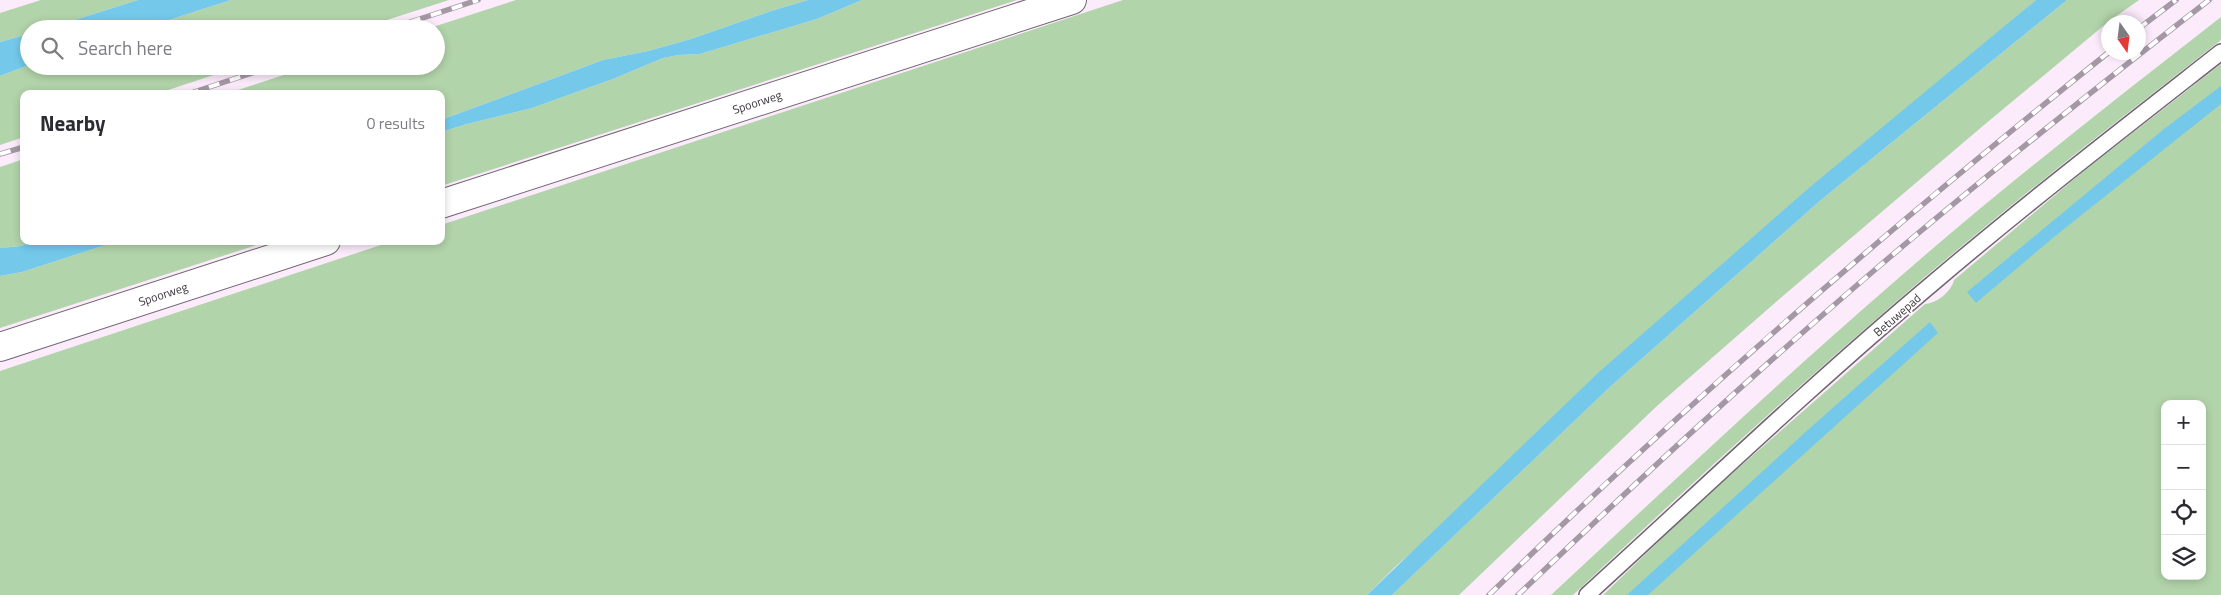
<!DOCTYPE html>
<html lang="en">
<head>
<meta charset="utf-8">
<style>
	:root { --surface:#fff; --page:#f2f2f3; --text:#2b2b33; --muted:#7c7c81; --line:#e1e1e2 }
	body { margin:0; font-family:"Titillium Web",sans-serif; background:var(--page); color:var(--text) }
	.controls { position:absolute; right:15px; bottom:15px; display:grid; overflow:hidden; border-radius:10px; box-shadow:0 2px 8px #0003 }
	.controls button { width:45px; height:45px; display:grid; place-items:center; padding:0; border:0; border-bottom:1px solid var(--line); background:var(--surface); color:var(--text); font:25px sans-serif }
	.compass { position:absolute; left:2101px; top:15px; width:45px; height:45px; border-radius:50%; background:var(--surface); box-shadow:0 2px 8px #0003; rotate:166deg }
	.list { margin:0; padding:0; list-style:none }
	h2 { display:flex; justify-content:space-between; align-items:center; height:65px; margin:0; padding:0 20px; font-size:21px }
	h2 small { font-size:16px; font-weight:400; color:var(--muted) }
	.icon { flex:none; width:28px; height:28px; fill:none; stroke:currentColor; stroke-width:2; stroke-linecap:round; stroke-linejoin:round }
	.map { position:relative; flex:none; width:2221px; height:595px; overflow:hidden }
	.search { position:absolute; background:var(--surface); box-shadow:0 2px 8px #0003; left:20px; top:20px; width:425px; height:55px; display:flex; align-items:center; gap:12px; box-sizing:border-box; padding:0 18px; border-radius:28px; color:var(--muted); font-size:19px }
	.panel { position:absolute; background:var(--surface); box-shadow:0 2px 8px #0003; left:20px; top:90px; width:425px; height:155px; border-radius:10px }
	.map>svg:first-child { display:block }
</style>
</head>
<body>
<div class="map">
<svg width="2221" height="595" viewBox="0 0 2221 595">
	<rect width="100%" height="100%" fill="#fbebfb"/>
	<path fill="#b2d4aa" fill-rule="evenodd" d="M41 0H138L46 29H29V34L0 42V13Z
		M231 0H449L359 29H141Z
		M516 0H808L771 11 691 39 648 51 603 60 441 120V94H226L311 66H436V29H427Z
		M862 0H1017L441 186V132L467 124 532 108 613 79 663 58 679 55 700 54 817 19Z
		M1123 0H2036L1394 568 1367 595H0V371L393 241H441V225Z
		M2067 0H2139L2108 22 1984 125 1784 295 1658 405 1459 595H1392L1611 386 1821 200Z
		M2221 17V40C2112 125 2002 210 1897 301 1787 396 1679 495 1573 595H1551C1662 492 1772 388 1886 289 1994 194 2108 105 2221 17Z
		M2221 64V595H1603L1701 501 1925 304C1937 303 1951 292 1954 280L2085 170ZM2165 404H2202V576H2165Z
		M29 65V66H241L156 94H24V137L0 145V76Z
		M24 159V241H35L21 246 0 248V167Z
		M118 241H269L0 328V276L22 272Z"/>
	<path fill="#74c9eb" d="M138 0H231L141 29H46Z
		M808 0H862L817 19 700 54 679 55 663 58 613 79 532 108 467 124 441 132V120L603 60 648 51 691 39 771 11Z
		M2036 0H2067L1821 200 1611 386 1392 595H1367L1599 372 1810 187Z
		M29 34V65L0 76V42Z
		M2221 86V104L2054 237 1976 303 1967 292 2164 129Z
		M35 241H118L22 272 0 276V248L21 246Z
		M1930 322 1938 333 1648 595H1627L1810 428Z"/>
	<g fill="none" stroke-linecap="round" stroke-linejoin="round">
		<g stroke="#726572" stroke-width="18">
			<path id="service" d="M1587 595C1702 490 1814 383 1933 283 2027 203 2124 128 2221 52"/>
		</g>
		<g stroke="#726572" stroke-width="30">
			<path id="minor" d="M441 204 1072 0
				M0 347 326 241"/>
		</g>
		<use href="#service" stroke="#fff" stroke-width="15"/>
		<use href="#minor" stroke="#fff" stroke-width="28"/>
		<g stroke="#a498a4" stroke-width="5.5">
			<path id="rail" d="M389 29 478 0
				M2138 29 2176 0
				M188 94 273 66
				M0 154 24 147
				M1489 595C1686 403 1894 224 2109 52
				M1518 595C1635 483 1754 373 1877 268 1985 176 2097 87 2209 0"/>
		</g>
		<use href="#rail" stroke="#fff" stroke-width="4" stroke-dasharray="11" stroke-linecap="butt"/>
	</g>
	<g text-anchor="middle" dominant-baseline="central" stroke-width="4" stroke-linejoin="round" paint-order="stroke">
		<g font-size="12" fill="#3c363c" stroke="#fff">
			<text transform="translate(757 102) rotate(-18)">Spoorweg</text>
			<text transform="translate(163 294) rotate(-18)">Spoorweg</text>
			<text transform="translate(1897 315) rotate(-41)">Betuwepad</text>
		</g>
	</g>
</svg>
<div class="controls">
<button>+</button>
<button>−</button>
<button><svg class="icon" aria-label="locate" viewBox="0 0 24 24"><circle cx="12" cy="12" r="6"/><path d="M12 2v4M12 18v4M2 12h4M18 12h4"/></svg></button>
<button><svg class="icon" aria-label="layers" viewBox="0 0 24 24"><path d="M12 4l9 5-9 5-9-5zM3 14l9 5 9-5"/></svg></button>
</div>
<svg class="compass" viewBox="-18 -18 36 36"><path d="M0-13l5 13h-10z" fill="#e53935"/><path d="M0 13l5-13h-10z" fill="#7c7c81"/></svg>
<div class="search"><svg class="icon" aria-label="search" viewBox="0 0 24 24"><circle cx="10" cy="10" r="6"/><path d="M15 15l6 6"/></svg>Search here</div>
<section class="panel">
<h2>Nearby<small>0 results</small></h2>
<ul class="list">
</ul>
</section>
</div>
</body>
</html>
